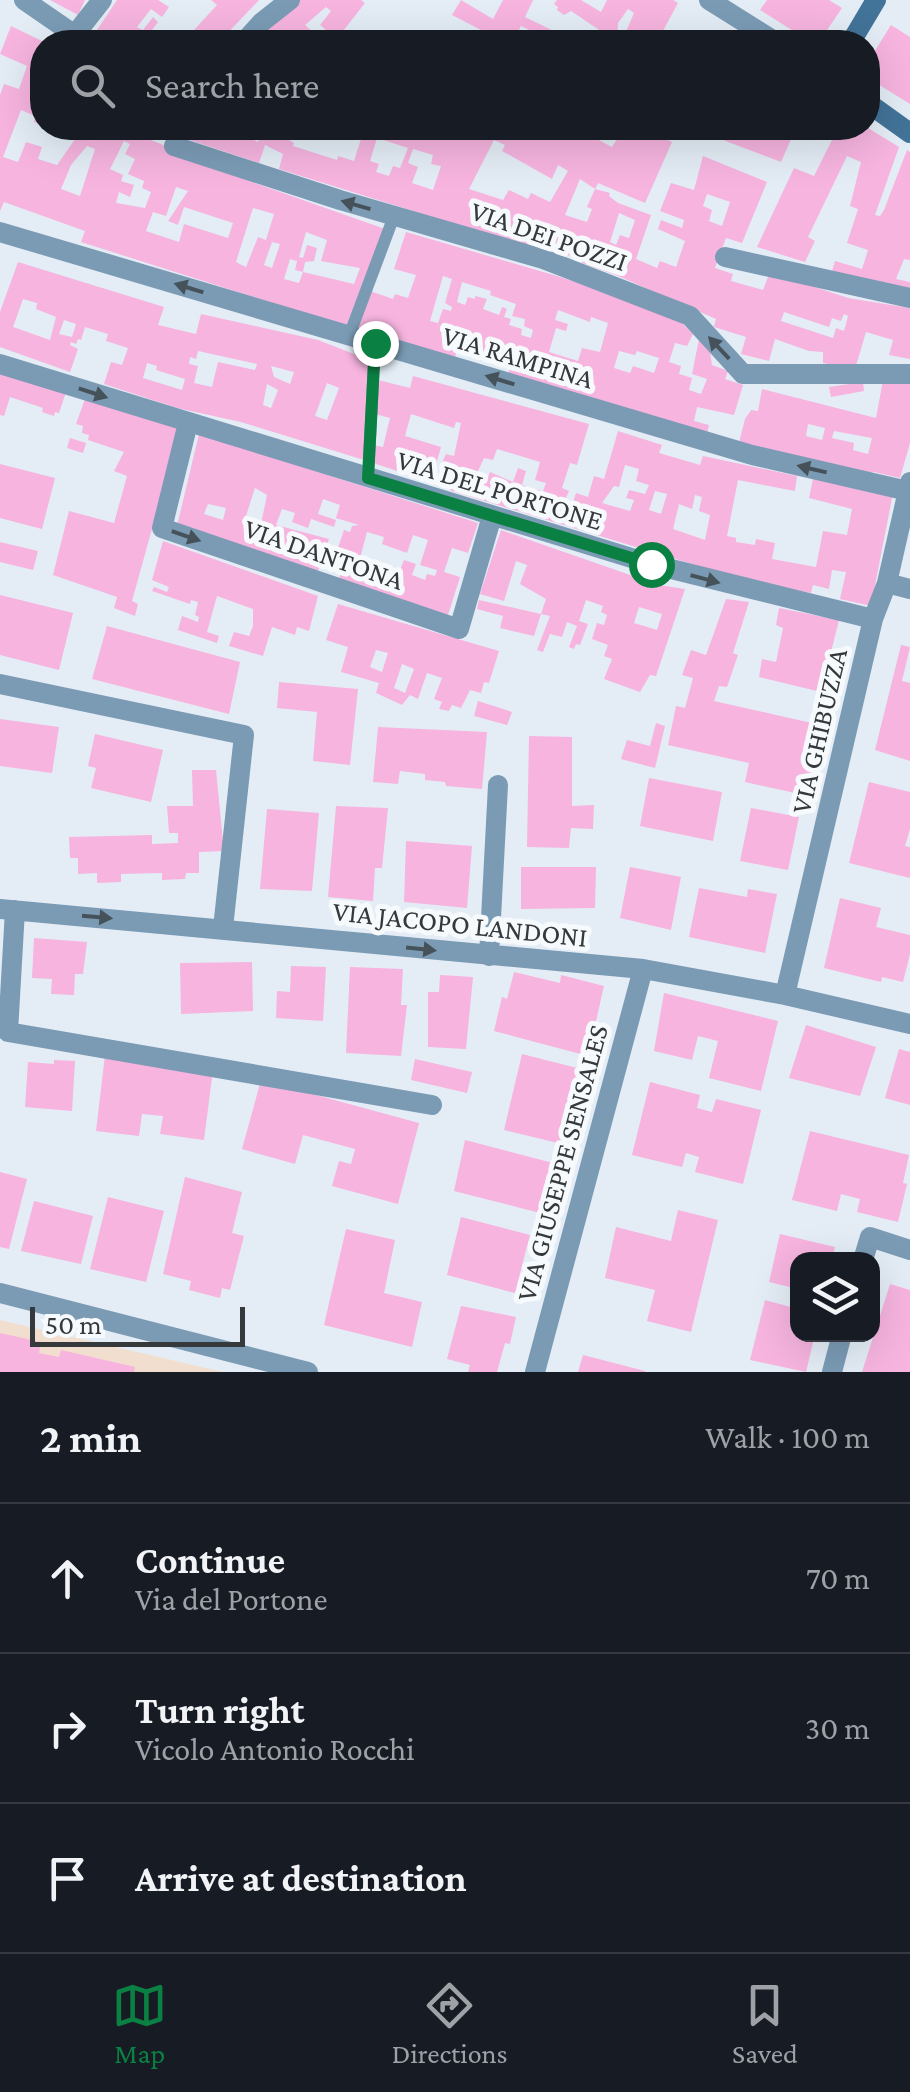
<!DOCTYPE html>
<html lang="en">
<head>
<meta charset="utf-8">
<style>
	:root { --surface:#171b24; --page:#242831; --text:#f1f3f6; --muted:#9ea1a6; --line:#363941; --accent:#0b8043 }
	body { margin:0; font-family:"Crimson Pro",serif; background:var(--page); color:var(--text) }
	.controls { position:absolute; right:30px; bottom:30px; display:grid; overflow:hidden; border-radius:20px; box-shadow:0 10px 40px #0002 }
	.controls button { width:90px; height:90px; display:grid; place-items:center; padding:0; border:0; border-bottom:2px solid var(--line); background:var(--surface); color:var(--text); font:50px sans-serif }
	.scale { position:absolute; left:30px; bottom:25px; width:215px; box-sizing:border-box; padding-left:10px; border:5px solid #35393c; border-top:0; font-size:28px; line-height:35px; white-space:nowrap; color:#35393c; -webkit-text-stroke:8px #f6fafd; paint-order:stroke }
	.stop { position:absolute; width:30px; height:30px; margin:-22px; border:8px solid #0b8043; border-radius:50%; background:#fff }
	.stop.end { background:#0b8043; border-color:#fff; box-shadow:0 2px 10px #0008 }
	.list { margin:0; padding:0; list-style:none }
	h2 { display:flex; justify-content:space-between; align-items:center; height:130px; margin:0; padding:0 40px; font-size:42px }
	h2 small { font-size:32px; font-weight:400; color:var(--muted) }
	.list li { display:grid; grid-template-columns:65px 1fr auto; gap:30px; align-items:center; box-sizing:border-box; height:150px; padding:0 40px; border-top:2px solid var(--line) }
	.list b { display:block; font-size:38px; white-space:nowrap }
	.list p { margin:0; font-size:32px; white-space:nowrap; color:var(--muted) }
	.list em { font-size:32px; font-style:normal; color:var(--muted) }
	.icon { flex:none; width:55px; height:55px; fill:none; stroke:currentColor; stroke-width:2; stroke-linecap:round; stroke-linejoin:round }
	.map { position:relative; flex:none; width:910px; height:1372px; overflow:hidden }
	.search { position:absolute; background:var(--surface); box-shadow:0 10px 40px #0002; left:30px; right:30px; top:30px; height:110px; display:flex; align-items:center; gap:25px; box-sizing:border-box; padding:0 35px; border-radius:40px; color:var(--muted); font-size:38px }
	.sheet { height:580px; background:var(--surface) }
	nav { display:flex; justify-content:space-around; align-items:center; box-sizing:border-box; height:140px; border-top:2px solid var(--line); background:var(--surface); font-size:28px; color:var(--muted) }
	nav a { display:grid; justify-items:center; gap:5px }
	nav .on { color:var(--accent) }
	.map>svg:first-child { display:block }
</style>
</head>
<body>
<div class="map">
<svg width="910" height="1372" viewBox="0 0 910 1372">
	<rect width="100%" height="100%" fill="#e4edf6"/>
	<path fill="#f1dece" d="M0 1320 223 1372H0Z"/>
	<path fill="#f6b4df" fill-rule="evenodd" d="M50 0H85L78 15Z
		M117 0H158L169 7 162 17 151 9 137 27 143 30 153 17 158 22 149 34H163L172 42H112L95 33Z
		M211 0H259L219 42H183L217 5Z
		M295 0H361L365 3 340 35 355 42H336L338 40 320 25 331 11 326 7 305 25 324 42H255Z
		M461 0 493 19 503 0H533L525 17 560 34 562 30 570 33 565 42H540L543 37 521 26 518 32 538 42H504L452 15Z
		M557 0H581L601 12 607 0H673L678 3 657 42H633L624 36 634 13 628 9 618 23 617 42 571 11 564 15 557 10 558 7 554 4Z
		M767 0H829L842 8 819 42H811L760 10Z
		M891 25 910 37V104L868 78V62Z
		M11 26 42 41V125L34 122 35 116 21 110 3 157 18 162 26 142 42 147 38 159 57 165 78 135 74 132 77 128H122L163 145 173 154 385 229 348 327 81 242 85 231 4 202 0 211V95L4 84 19 89 27 66 0 54ZM124 141 130 144 125 154 135 159 128 174 144 181 142 188 151 192 145 208 116 203 119 192 130 197 134 185 121 181 123 175 110 169ZM87 146 95 149 80 196 61 189 71 165ZM176 187 188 191 168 221 178 225 184 207 233 223 228 238 184 224 179 242 146 231 153 212 166 216ZM253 208 274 214 266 240 258 237 246 267 236 262ZM306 232 327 240 321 261 360 268 354 284 303 272 299 283 284 279 290 259 297 261 295 270 303 272 305 262 314 261 317 248 307 245 303 258 299 257ZM272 242 280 244 272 268 264 265Z
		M189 128H233L231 130 258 142 265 128H294L289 140 294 143 293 146 337 160 338 156 354 161 361 139 326 128H603L597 139 612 147 624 128H643L672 142 645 203 598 183 595 189 580 179 565 215 587 222 592 209 587 207 595 189 610 193 609 196 618 203 651 215 636 259 657 268 660 261 676 267 685 241 658 229 661 220 682 228 684 220 660 211 671 183 694 190 703 156 767 182 742 243 726 238 715 268 733 274 731 281 763 290 770 272 848 298 910 308V359L889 355 893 340 866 332 855 369 823 363V352L809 351 775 339 769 361 741 354 746 337 714 327 716 319 616 275 582 263 583 260 552 250 551 254 279 169 283 154 265 145 259 163 190 140 187 131ZM377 138 408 148 400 168 393 166 389 176 376 172 379 164 370 161ZM494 140 505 145 502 151 552 179 558 165 568 171 550 202 531 193 528 199 509 190 503 200 469 189ZM413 149 433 155 431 164 441 166 433 190 412 183 418 167 408 163ZM707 194 730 202 722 226 709 221 712 210 703 206ZM619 213 635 220 629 238 620 235 616 245 610 242ZM784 312 829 327 832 318 841 321 844 314 848 316 844 331 836 328 833 338 781 321Z
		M701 128H738L764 139 770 128H796L781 162 723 140Z
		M838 128H868L899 147 875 215 880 216 884 210 907 150 910 152V260L904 259 896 279 910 282V294L832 271 835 261 862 269 868 250 847 243 858 209 850 206 861 162 847 156 808 237 815 241 805 262 757 247 794 168 814 176Z
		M406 232 557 276 673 314 693 334 687 346 675 343 669 362 681 366 679 374 692 378 689 390 701 394 707 379 692 374 699 339 710 351 712 365 728 371 725 379 743 385 734 415 697 407 694 421 709 425 707 434 508 375 510 368 457 352 453 361 357 329 370 291 393 299 395 294 408 298 416 275 394 269ZM443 276 452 279 445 303 452 307 451 311 443 309 438 323 430 321ZM462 282 491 291 490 295 516 304 512 316 525 319 524 326 533 330 531 338 521 335 522 329 509 325 511 319 504 317 507 309 502 307 499 315 483 309 487 299 475 296V299L468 297 465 305 457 302ZM558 310 590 322 591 317 608 323 600 352 582 348 578 361 549 352 556 328 566 331 568 324 555 320ZM619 351 635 355 637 351 659 358 654 373 633 366 630 373 614 368Z
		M18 262 164 307 158 325 196 334 201 314 318 340 372 361 364 460 241 422 177 408 104 384 111 362 122 365 128 348 106 341 108 334 85 327 81 340 78 339 76 344 71 342 70 345 78 349 70 372 0 347V312ZM23 299 37 303 36 309 56 317 50 340 13 327ZM64 320 76 324 72 337 59 334ZM198 351 257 364 255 370 218 362 212 387 194 383 198 366 189 364 190 357 196 359ZM147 363 157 366 156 370 185 379 182 390 143 378ZM271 366 294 372 290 384 274 377ZM327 383 339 388 327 420 315 416ZM267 384 278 390 271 408 263 405Z
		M0 371 66 392 59 413 55 412 54 416 42 412 43 408 10 397 4 416 0 415Z
		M413 376 589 424 577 465 570 463 562 488 569 491 565 500 573 502 576 493 588 497 594 476 604 479 618 431 662 445 659 453 700 465 703 456 797 476 795 491 738 480 727 536 736 538V542L755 545 756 539 775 543 772 559 816 567 823 531 847 535 852 509 809 498 813 479 893 493 871 606 840 599 846 572 832 570 829 589 813 585 811 593 789 589 728 575 452 491 443 485 448 468 441 465 446 454 454 456 461 423 456 422 454 428 411 414 405 436 441 447 431 482 370 462 372 445 383 447 390 418 375 414 378 380 410 388ZM497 449 540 462 535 480 546 483 543 491 522 485 526 471 518 468 513 482 490 472 486 483 474 480 484 458 493 460ZM625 465 639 469 636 481 649 485 645 494 629 490 626 498 634 500 630 511 602 503 614 486 619 487ZM655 491 667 494 661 514 649 510ZM695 495 702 497 699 511 710 515 705 540 673 529 679 504 692 509Z
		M883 380 910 381V443L900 478 874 472 862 474 739 443 745 419 751 410 758 411 762 389 876 418ZM808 424 825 428 822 440 806 436ZM834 431 872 438 868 454 853 450 854 443 832 438Z
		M863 382 864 391 831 397 829 387Z
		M85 399 180 428 132 601 138 604 135 616 114 608 117 597 53 575 69 511 114 523 127 476 114 471 124 452 88 440 89 435 82 433 83 426 76 424Z
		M199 434 478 523 468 553 452 548 444 572 460 577 448 615 339 579 343 566 333 562 344 530 350 532 352 526 359 525 336 518 340 505 323 499 318 514 336 520 334 527 311 519 308 528 292 522 295 513 282 509 276 525 329 539 318 571 176 530ZM255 488 267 495 261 524 245 519ZM208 504 226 508 223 520 204 514ZM367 532 384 537 382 544 407 553 413 535 428 540 420 565 437 570 435 576 427 574 425 580 412 575 416 564 404 560 400 570 375 561 371 571 358 566Z
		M70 438 86 443 83 453 67 448Z
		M0 464 55 478 42 529 0 518Z
		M501 530 659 585 685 589 656 676 650 675 640 692 604 679 612 659 604 656 608 645 592 639 597 623 604 625 607 615 601 612 603 606 586 600 579 621 588 624 580 645 576 644 574 649 569 647 577 626 567 622 562 637 550 634 543 652 537 650 550 616 541 614 534 636 500 628 503 616 477 609 479 600 541 614 546 599 520 584 527 565 516 561 504 601 480 594ZM639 607 662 614 657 630 634 623Z
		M163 541 318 596 309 631 297 627 295 635 272 627 263 656 229 646 234 632 249 636 253 626V609L217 596 207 632 219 636 217 643 178 630 182 616 198 622 199 617 195 615 198 602 191 600 190 604 152 591 154 587 167 592 169 587 152 580Z
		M0 542 38 551 33 570 0 562Z
		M0 595 73 613 59 670 0 655Z
		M726 599 749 602 733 653 738 655 727 687 719 686 714 701 825 726 809 796 745 782 749 763 668 745 676 706 685 708 693 678 682 675 691 650 706 655Z
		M338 604 499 651 489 683 484 682 481 693 470 690 461 708 452 705 449 711 439 709 442 702 434 699 442 678 427 673 418 699 410 695 402 705 376 693 379 683 341 672 348 647 326 640ZM376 650 388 653 382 672 370 667ZM402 664 414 669 405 693 394 688Z
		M779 608 839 620 821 692 759 677 762 659 776 662 783 628 776 625Z
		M107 626 240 662 229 714 92 679Z
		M901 645 910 647 902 681 910 683V761L875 750Z
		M279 682 358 689 350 765 313 761 317 712 277 708Z
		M478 701 512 712 507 725 474 716Z
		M0 719 59 727 52 773 0 766Z
		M656 723 665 726 655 768 621 759 627 740 650 746Z
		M378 727 487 732 482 789 446 786 445 782 425 780V774L400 771 398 784 373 782Z
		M95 734 163 750 151 802 91 788 96 768 88 766Z
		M529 736 572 737V806L594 805 593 829 571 828 569 848 527 847Z
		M192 770H216L224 851 199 852V873H186L185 879 162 880V873L121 874V882L97 883V873L78 874V858H70L69 837 152 835V844L178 843V833H169L167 806H193Z
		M649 778 722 792 713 841 640 826Z
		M869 782 910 792V829L905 846 910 847V878L849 863Z
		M336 806 388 808 382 868H375L373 901 328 897Z
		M751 808 799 817 788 870 740 861Z
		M267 809 319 813 312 891 260 889Z
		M406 841 472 846 467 908 404 902Z
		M521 867H596L595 908 521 909Z
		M630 867 681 877 671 930 620 918Z
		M699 888 747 897 748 889 777 894 765 953 689 937Z
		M840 898 881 908 876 927 910 935V954L903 982 882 977 881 982 824 968Z
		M34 938 87 942 83 974H75L74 995 51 994 52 979 32 978Z
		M252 962 253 1011 181 1014 180 963Z
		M291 966 326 967 323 1021 276 1018 277 991 290 992Z
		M350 967 403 969 401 1005H407L401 1056 346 1053Z
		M514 972 560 983 561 975 604 986 588 1056 494 1031 502 997 507 999Z
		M440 975 473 977 466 1049 428 1047V992H439Z
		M664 993 778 1021 761 1091 709 1078 718 1041 698 1036 692 1060 654 1051Z
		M806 1025 876 1047 860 1096 789 1078Z
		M899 1049 910 1052V1105L885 1098Z
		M522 1054 581 1069 562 1144 504 1130Z
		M105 1055 213 1070 204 1140 160 1134 163 1116 142 1114 139 1136 96 1131Z
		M415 1059 472 1072 467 1093 411 1080Z
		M54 1060 75 1061 72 1111 25 1107 28 1062 54 1064Z
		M261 1080 419 1123 398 1204 332 1186 339 1161 351 1164 355 1149 303 1135 295 1164 242 1149Z
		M650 1082 700 1095 697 1108 712 1112 716 1099 761 1110 743 1184 695 1172 699 1157 686 1153 682 1167 632 1155Z
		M810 1131 909 1155 903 1183 907 1184 898 1222 857 1212 860 1199 841 1194 837 1211 792 1200Z
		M465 1140 553 1163 540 1213 454 1191Z
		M0 1172 27 1179 9 1249 0 1247Z
		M185 1177 242 1192 232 1233 244 1236 230 1290 222 1288 220 1298 189 1290 191 1281 163 1274Z
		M108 1197 164 1211 146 1282 90 1269Z
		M34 1201 93 1216 81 1264 21 1251Z
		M678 1210 718 1220 691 1332 647 1321 655 1290 605 1278 616 1227 671 1241Z
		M461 1217 530 1235 515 1293 447 1275Z
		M346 1229 395 1240 384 1293 422 1302 412 1347 324 1325Z
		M780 1234 835 1247 832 1260H798V1289L769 1282Z
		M890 1284 910 1290V1372H862Z
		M765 1300 798 1309V1334H815L806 1372 750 1360Z
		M461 1306 516 1317 510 1344 505 1343 497 1372H468L470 1365 447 1359Z
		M0 1333 41 1342 39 1353 59 1357 61 1350 135 1367 134 1372H0Z
		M583 1355 645 1371V1372H578Z"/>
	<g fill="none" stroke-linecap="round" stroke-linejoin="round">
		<path stroke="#7b9bb5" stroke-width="12" d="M349 336 394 216
			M368 478 375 343"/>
		<path stroke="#7b9bb5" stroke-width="20" d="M24 0 85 42
			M709 0 776 42
			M73 37 102 0
			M244 42 262 22 290 0
			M182 128 174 146 340 200 543 259 690 316 743 374H910
			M0 232 752 455 908 491
			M725 257 910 298
			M0 364 651 564 873 619
			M188 423 162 528 459 629 492 516
			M887 583 910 589
			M0 684 244 735 223 928
			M0 909 643 969 785 995 910 1024
			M15 910 8 1032 432 1105
			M489 956 498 785
			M785 995 873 619 887 583 910 482
			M863 1260 870 1237 910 1250
			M0 1293 308 1372
			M535 1372 643 969
			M832 1372 842 1334"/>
		<path stroke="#427398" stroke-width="20" d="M851 42 876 0
			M868 103 910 133"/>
	</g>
	<defs><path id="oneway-solid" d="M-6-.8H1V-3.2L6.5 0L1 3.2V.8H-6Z" transform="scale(2.5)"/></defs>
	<g fill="#46525a">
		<use href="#oneway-solid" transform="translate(356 205) rotate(-164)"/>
		<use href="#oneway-solid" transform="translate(189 288) rotate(-163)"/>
		<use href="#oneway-solid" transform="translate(719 348) rotate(-133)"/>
		<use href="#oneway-solid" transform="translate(500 380) rotate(-163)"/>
		<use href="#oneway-solid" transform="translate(93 393) rotate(18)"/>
		<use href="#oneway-solid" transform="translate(812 469) rotate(-167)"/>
		<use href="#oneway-solid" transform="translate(186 536) rotate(19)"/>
		<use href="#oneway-solid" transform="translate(705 579) rotate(15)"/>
		<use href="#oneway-solid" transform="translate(97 917) rotate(5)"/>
		<use href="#oneway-solid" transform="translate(421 949) rotate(6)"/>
	</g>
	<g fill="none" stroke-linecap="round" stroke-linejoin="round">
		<path stroke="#0b8043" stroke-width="12" d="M375 343 368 478 651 564"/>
	</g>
	<g text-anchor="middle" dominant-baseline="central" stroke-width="10" stroke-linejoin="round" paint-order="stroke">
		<g font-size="28" fill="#35393c" stroke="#f6fafd">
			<text transform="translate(549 236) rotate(19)">VIA DEI POZZI</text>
			<text transform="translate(518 357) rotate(17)">VIA RAMPINA</text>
			<text transform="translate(500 490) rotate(17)">VIA DEL PORTONE</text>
			<text transform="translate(324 554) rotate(19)">VIA DANTONA</text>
			<text transform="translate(819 731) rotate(-77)">VIA GHIBUZZA</text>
			<text transform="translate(460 924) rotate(6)">VIA JACOPO LANDONI</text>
			<text transform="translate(562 1163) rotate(-75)">VIA GIUSEPPE SENSALES</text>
		</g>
	</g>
</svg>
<div class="controls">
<button><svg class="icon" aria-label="layers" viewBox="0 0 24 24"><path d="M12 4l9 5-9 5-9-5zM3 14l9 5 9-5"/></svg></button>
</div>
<div class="scale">50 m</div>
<div class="stop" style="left:651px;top:564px"></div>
<div class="stop end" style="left:375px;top:343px"></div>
<div class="search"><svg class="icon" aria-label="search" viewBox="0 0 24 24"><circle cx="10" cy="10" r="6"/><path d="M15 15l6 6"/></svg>Search here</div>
</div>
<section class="sheet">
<h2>2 min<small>Walk · 100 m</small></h2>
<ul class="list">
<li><svg class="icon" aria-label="ahead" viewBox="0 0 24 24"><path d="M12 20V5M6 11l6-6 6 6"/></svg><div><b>Continue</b><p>Via del Portone</p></div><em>70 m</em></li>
<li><svg class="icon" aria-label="right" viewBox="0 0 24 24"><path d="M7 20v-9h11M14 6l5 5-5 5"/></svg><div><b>Turn right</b><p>Vicolo Antonio Rocchi</p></div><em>30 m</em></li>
<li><svg class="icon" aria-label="arrive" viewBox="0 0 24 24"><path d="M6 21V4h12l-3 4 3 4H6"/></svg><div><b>Arrive at destination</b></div></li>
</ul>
</section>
<nav>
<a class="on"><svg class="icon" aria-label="map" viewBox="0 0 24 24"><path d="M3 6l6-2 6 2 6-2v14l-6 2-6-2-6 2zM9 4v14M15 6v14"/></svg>Map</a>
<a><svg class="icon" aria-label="directions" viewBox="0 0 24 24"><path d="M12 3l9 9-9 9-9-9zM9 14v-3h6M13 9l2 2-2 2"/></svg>Directions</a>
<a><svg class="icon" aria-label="saved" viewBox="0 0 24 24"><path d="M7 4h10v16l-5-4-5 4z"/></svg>Saved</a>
</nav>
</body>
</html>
